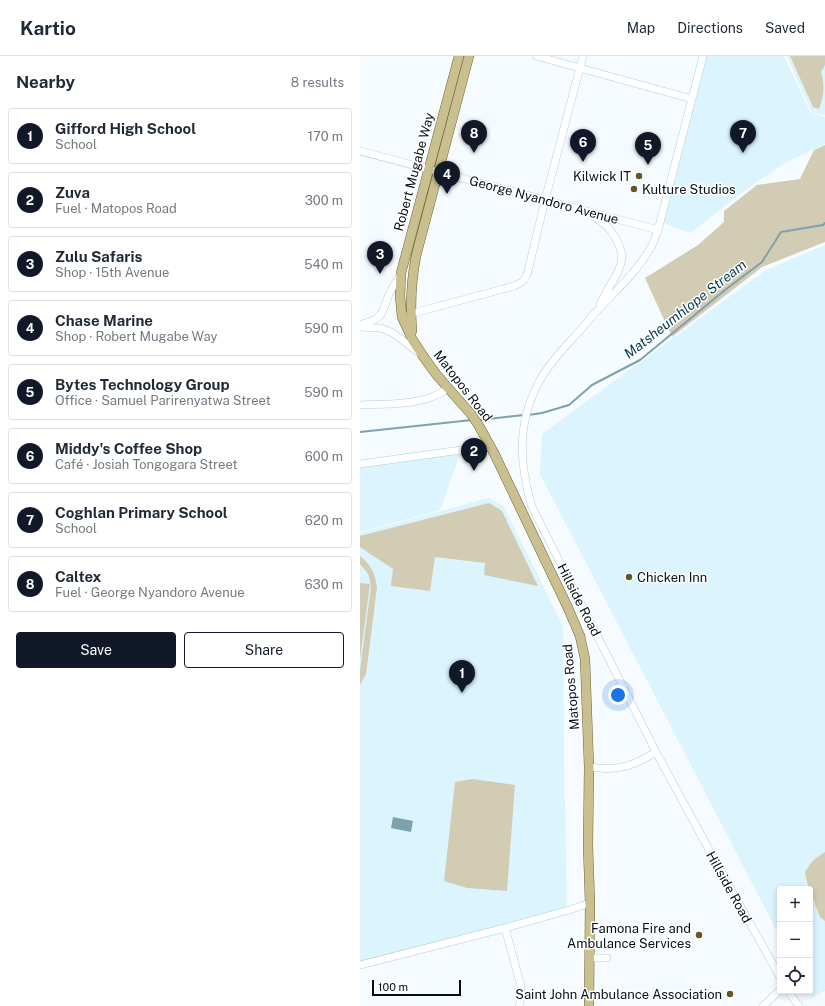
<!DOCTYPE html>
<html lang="en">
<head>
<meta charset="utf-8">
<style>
	:root { --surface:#fff; --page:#f6f6f7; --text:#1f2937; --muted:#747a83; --line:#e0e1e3; --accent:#111827 }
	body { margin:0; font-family:"Public Sans",sans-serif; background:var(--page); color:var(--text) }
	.controls { position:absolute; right:12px; bottom:12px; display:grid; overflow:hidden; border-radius:4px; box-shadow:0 2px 6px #0003 }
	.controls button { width:36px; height:36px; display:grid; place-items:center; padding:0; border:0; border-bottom:1px solid var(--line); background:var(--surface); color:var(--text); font:20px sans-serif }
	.scale { position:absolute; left:12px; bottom:10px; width:89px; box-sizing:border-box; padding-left:4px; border:2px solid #051014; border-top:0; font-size:11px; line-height:14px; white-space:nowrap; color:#051014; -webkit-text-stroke:3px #fff; paint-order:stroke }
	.you { position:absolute; left:258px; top:639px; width:14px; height:14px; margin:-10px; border:3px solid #fff; border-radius:50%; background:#1a73e8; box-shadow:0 0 0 6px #1a73e833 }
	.badge { display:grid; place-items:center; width:26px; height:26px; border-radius:50%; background:var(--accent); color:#fff; font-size:13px; font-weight:700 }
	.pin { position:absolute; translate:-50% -33px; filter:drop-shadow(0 1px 2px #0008) }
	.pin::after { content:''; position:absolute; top:21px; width:14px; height:12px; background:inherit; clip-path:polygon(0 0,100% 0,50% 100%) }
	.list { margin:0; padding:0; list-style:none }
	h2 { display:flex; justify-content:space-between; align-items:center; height:52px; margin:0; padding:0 16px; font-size:17px }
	h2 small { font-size:13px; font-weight:400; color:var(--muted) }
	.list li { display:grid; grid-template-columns:26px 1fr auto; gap:12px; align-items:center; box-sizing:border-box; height:56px; margin:0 8px 8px; padding:0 8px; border:1px solid var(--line); border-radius:4px }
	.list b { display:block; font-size:15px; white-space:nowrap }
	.list p { margin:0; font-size:13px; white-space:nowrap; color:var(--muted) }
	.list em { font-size:13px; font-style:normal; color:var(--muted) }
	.actions { display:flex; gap:8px; padding:12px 16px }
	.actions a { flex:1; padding:9px 0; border:1px solid var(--accent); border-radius:4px; text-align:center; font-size:14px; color:var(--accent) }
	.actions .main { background:var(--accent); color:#fff }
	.icon { flex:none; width:22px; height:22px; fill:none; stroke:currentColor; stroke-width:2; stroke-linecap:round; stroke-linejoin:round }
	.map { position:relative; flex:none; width:465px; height:950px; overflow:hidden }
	header { display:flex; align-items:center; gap:24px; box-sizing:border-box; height:56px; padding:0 20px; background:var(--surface); border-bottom:1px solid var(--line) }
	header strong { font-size:19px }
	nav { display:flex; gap:22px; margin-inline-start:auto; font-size:14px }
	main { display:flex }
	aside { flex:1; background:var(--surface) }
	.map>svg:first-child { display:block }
</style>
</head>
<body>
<header>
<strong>Kartio</strong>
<nav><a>Map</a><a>Directions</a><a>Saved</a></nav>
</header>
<main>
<aside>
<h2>Nearby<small>8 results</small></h2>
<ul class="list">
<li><span class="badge">1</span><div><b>Gifford High School</b><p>School</p></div><em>170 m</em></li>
<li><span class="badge">2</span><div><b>Zuva</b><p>Fuel · Matopos Road</p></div><em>300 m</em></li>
<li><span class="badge">3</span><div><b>Zulu Safaris</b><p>Shop · 15th Avenue</p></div><em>540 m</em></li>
<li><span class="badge">4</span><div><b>Chase Marine</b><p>Shop · Robert Mugabe Way</p></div><em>590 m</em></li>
<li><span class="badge">5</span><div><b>Bytes Technology Group</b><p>Office · Samuel Parirenyatwa Street</p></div><em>590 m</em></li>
<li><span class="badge">6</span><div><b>Middy's Coffee Shop</b><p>Café · Josiah Tongogara Street</p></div><em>600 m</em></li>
<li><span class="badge">7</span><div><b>Coghlan Primary School</b><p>School</p></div><em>620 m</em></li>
<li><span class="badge">8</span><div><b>Caltex</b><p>Fuel · George Nyandoro Avenue</p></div><em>630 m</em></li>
</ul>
<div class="actions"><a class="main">Save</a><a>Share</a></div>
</aside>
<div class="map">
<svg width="465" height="950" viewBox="0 0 465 950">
	<rect width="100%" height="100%" fill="#f5fbfe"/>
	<path fill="#dbf4fe" d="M345 0H424V1L451 58 465 61V88L427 106 395 127 330 177 303 167Z
		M427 0H465V59L452 57Z
		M465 189V935L452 942 448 935H450V833H420V881L180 418 182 378 406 214Z
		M101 396 80 454 0 476V410Z
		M129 442 144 451 203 570 204 703 207 852 0 907V477Z"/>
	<path fill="#d2ccb4" d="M430 0H465V9L461 16C465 30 464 39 459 53L453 51Z
		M465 89V186L402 211 312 281 285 222 338 189 364 166V155L397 129 440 123 454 94Z
		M129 447 142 455 178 530 124 519 125 507 75 501 70 535 31 530 33 513 0 491V480Z
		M0 500C11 508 15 518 17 531L7 611 6 618 0 629V614L11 531 9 520 6 515 0 508Z
		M0 527 10 528 0 603Z
		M112 723 155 729 147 835 107 832 84 825 95 726Z
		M465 796V865L460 861 450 835C448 830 446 823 445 816 451 806 455 802 465 796Z"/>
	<path fill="#7ea1ae" d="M33 761 53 765 51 776 31 772Z"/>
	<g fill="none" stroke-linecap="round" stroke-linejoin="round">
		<path stroke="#7ea1ae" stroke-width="2" d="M168 359 182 357 209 349 232 329 280 304 365 234 402 206 421 176 463 169 465 167
			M119 364 164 359
			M0 376 112 364"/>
		<g stroke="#aecfdb" stroke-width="8">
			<path id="minor" d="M176 0 332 43
				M343 0 298 174C295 181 293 190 288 196 274 219 254 236 236 256 228 264 222 273 214 281 203 293 192 305 183 319 157 362 158 404 172 451L296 696 359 812 420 921
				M0 95 298 174
				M231 158 248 171 257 184 262 198 261 207 258 216 247 235 240 248
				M50 258 154 230C160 227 164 226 167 219L185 144 223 0
				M0 269 14 264 20 260 23 254 30 236 40 219
				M0 271 21 272 33 277 59 297
				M0 349C22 348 51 349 72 341 77 339 83 336 88 332
				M0 408 130 390
				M229 711C257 715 272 711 296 696
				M145 872 161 930V941L159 950
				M229 902H247
				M0 909 145 872 209 854 230 847
				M428 935 439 950
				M403 950 420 934"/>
		</g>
		<g stroke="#6e6633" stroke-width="10">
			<path id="major" d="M99 0 41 217 40 240 42 261 52 283 63 300 76 318 88 332 111 358 119 370 134 397 208 552 220 580 225 603 229 711 228 790 230 847 229 950
				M52 275C50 249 51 226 56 200L109 0"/>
		</g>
		<use href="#minor" stroke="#fff" stroke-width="7"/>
		<use href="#major" stroke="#cabf8f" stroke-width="9"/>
	</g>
	<g fill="#635824" stroke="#fff" stroke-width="1.5">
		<circle cx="279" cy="120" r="4"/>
		<circle cx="274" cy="133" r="4"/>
		<circle cx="269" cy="521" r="4"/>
		<circle cx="339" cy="879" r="4"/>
		<circle cx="370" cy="938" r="4"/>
	</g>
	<g text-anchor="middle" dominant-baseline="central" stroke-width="3" stroke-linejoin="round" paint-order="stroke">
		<g font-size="13" fill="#051014" stroke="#fff">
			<text transform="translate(54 116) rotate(-75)">Robert Mugabe Way</text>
			<text transform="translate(184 144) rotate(15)">George Nyandoro Avenue</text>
			<text transform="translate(103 330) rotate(52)">Matopos Road</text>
			<text transform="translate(219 544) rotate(63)">Hillside Road</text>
			<text transform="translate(211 631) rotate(-95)">Matopos Road</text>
			<text transform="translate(369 831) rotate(61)">Hillside Road</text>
		</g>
		<g font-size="13" fill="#051014" stroke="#fff" text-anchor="end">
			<text x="271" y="120">Kilwick IT</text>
			<text x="282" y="133" text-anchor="start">Kulture Studios</text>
			<text x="277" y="521" text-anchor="start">Chicken Inn</text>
			<text x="331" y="872">Famona Fire and<tspan x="331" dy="15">Ambulance Services</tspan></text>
			<text x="362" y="938">Saint John Ambulance Association</text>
		</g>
		<g font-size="14" font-style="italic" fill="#063c4b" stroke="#fff">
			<text transform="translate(325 253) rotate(-38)">Matsheumhlope Stream</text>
		</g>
	</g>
</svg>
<div class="controls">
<button>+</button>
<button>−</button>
<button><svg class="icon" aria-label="locate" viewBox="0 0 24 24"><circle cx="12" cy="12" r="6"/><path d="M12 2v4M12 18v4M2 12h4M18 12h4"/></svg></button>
</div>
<div class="scale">100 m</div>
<div class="you"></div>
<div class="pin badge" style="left:102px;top:637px">1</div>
<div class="pin badge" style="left:114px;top:415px">2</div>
<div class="pin badge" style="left:20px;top:218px">3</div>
<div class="pin badge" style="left:87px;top:138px">4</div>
<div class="pin badge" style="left:288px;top:109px">5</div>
<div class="pin badge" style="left:223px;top:106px">6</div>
<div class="pin badge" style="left:383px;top:97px">7</div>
<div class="pin badge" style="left:114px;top:97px">8</div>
</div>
</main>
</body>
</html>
